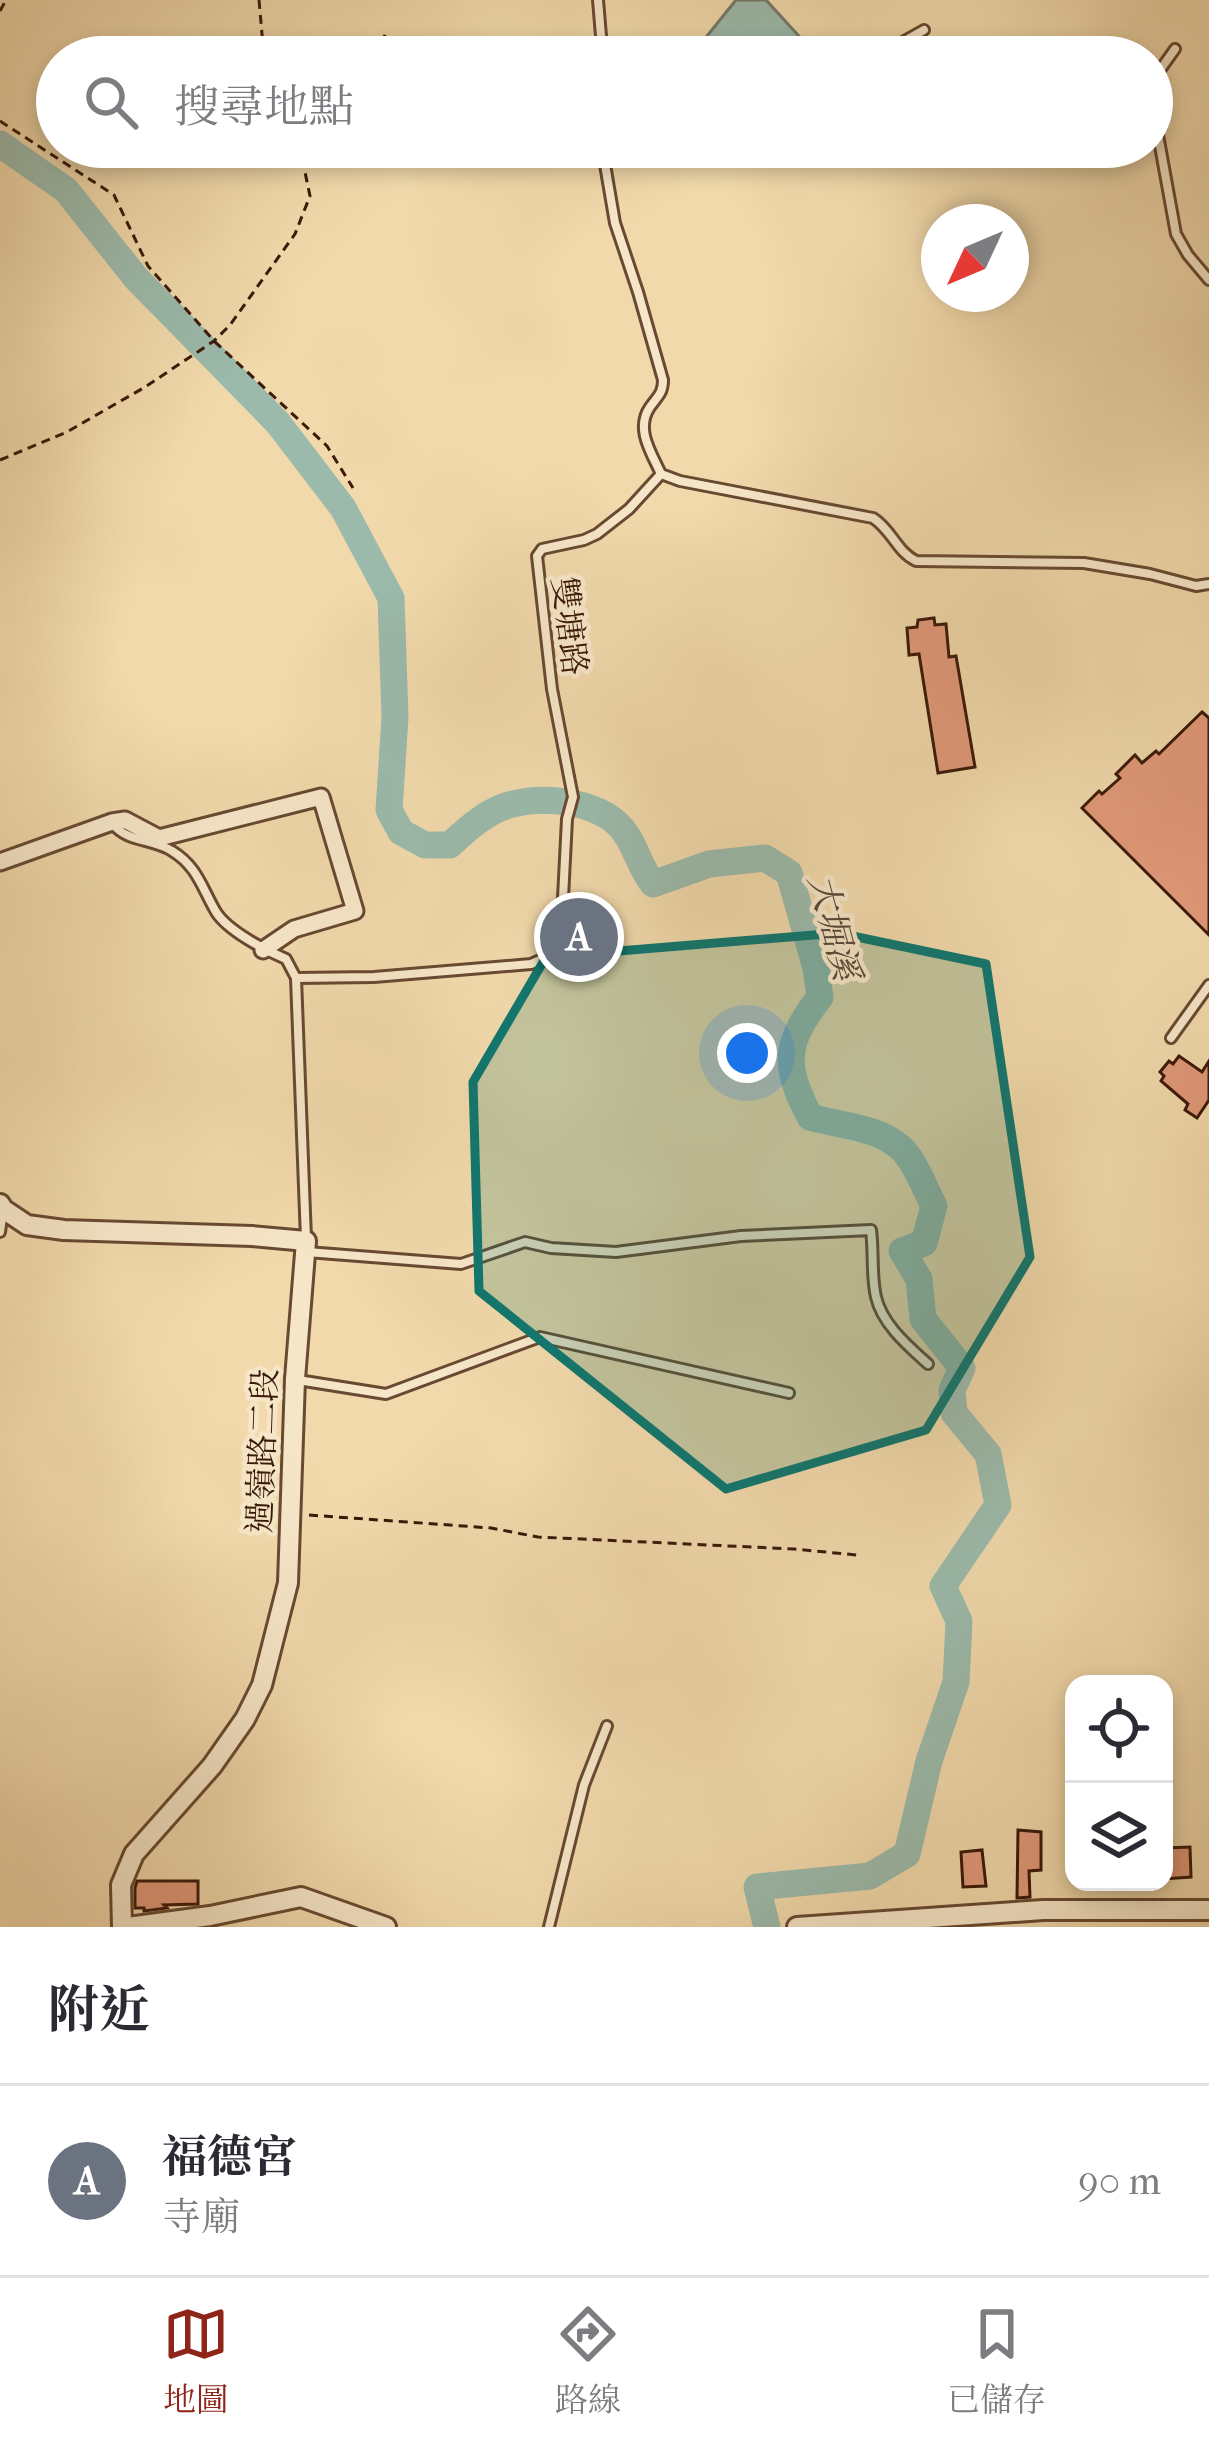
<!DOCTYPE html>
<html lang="zh-TW">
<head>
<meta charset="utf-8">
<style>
	:root { --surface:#fff; --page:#f7f7f7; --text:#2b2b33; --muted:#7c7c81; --line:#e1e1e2; --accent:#8f2418 }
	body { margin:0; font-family:"IM FELL French Canon","Noto Serif TC",serif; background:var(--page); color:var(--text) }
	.controls { position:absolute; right:36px; bottom:36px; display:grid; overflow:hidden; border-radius:24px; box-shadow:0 6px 18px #0003 }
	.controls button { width:108px; height:108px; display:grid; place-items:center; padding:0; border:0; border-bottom:3px solid var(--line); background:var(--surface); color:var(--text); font:60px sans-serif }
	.compass { position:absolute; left:921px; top:204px; width:108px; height:108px; border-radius:50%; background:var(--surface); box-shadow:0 6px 18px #0003; rotate:226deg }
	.you { position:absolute; left:747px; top:1053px; width:42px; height:42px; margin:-30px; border:9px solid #fff; border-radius:50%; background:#1a73e8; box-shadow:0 0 0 18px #1a73e833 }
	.badge { display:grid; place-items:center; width:78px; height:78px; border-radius:50%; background:var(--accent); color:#fff; font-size:39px; font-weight:700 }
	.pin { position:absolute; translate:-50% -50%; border:6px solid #fff; box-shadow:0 3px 12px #0006 }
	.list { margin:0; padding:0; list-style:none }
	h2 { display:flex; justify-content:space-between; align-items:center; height:156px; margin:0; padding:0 48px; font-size:51px }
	h2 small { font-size:39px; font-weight:400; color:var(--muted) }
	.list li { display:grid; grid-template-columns:78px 1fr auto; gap:36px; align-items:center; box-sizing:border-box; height:192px; padding:0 48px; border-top:3px solid var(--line) }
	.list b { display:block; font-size:45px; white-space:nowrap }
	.list p { margin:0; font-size:39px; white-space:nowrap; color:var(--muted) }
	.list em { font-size:39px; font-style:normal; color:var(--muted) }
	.icon { flex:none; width:66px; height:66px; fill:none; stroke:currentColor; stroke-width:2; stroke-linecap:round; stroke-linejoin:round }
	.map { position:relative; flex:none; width:1209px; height:1927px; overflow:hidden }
	.search { position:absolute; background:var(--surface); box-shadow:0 6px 18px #0003; left:36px; right:36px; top:36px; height:132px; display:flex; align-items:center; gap:30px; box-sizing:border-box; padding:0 42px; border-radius:66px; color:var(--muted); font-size:45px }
	.sheet { height:348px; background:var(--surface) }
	nav { display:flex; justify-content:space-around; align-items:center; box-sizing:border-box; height:168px; border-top:3px solid var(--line); background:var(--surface); font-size:33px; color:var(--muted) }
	nav a { display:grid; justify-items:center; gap:6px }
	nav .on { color:var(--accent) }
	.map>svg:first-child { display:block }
</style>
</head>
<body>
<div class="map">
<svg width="1209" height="1927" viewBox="0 0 1209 1927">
	<rect width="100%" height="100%" fill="#f1d9ab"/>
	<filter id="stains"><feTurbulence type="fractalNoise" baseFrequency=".00167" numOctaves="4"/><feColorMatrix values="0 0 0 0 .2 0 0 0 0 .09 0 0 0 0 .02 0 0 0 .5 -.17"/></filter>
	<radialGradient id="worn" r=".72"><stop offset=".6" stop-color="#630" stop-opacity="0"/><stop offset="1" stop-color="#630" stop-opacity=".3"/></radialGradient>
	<path fill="#9bbaab" stroke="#747a6a" stroke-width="3" d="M736 0H766L818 57H690Z"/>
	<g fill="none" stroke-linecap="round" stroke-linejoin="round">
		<path stroke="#9bbaab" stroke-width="27" d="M0 144 66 190 136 278 278 423 343 508 391 598 395 717 389 810 401 832 425 845H450C467 829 489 809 513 804 548 795 605 802 626 834 637 850 640 868 653 884L709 864 765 858 789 873 816 968 820 997C784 1044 783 1065 810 1117 840 1126 876 1126 901 1148 915 1161 925 1189 934 1206L924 1243 902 1251 919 1279 923 1319 962 1368 952 1390 954 1413 988 1454 998 1505 943 1586 959 1621 956 1682 929 1761 907 1854 870 1876 757 1887 767 1927"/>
	</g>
	<path fill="#e1997a" stroke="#3a1908" stroke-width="3" d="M934 618 935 625 946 624 949 657 956 656 975 767 938 773 919 654 909 655 907 628 917 627 918 620Z
		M1202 712 1209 718V935L1082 808 1099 791 1102 794 1120 778 1116 774 1135 755 1142 763 1156 751 1159 754Z
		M1179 1056 1202 1072 1209 1061V1100L1197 1118 1185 1110 1188 1104 1161 1081 1164 1076 1160 1072 1169 1061 1173 1064Z
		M1018 1830 1041 1832V1870L1029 1871 1030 1897 1017 1898Z
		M1190 1847 1191 1877 1164 1879V1848Z
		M982 1850 986 1886 963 1887 961 1852Z
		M137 1881H198V1904L164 1905 167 1908 144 1911V1908H135V1888Z"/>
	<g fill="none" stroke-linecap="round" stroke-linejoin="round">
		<g stroke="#684931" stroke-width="14">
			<path id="service" d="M598 0 601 36 608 57
				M876 57 924 30
				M1152 87 1160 70 1175 49
				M1152 102 1176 234 1188 255 1209 280
				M602 147 615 223 638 292 663 380C663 393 658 396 650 407 635 429 651 452 661 474
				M113 824C126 842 154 839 172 851 197 866 202 888 216 912 228 931 265 950 286 959L296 978 306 1239
				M296 978 374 977 531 964 547 957 563 898 567 819 573 797 552 689 537 556 542 549 584 540 597 534 629 509 661 474 680 481 873 518C892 530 896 551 916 561L1084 563 1150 574 1196 586 1209 584
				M1171 1038 1209 985
				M0 1232 3 1211
				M307 1252 461 1264 525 1242 551 1248 616 1252 741 1236 871 1230C874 1252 871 1276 876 1297 882 1324 908 1346 928 1364
				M298 1380 386 1394 540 1337 789 1393
				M549 1927 584 1785 607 1726"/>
		</g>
		<g stroke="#684931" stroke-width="21">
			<path id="minor" d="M0 862 112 822 125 820 159 838 321 797 355 911 294 929 263 950"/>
		</g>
		<g stroke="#684931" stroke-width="24">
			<path id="tertiary" d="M0 1204 3 1209 27 1225 64 1230 252 1236 306 1241 295 1379 288 1583 262 1685 245 1719 212 1766 134 1854 121 1885 122 1927
				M128 1927 210 1916 301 1897 386 1927
				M797 1927 1043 1910H1209"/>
		</g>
		<path stroke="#3a1908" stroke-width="3" stroke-dasharray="9 6" stroke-linecap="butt" d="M259 0 264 57
			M0 11 6 0
			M376 57 387 30
			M0 121 114 195 148 266 214 341 327 446 353 488
			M0 460 67 432 145 387 214 341 230 325 295 234 310 196 301 153 303 147
			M309 1515 491 1528 538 1537 794 1549 857 1555"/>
		<use href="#service" stroke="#f6e6c8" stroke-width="8"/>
		<use href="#minor" stroke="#f6e6c8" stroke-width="15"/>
		<use href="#tertiary" stroke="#f6e6c8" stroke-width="18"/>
	</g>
	<path fill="#0f766e" fill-opacity="0.2" stroke="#0f766e" stroke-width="9" stroke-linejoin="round" d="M838 933 986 964 1030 1257 926 1430 726 1489 479 1291 473 1082 546 957Z"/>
	<g text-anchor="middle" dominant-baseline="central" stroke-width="9" stroke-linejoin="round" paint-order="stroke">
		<g font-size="33" fill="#3a1908" stroke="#f6e6c8">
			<text transform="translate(569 626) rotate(83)">雙塘路</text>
			<text transform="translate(263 1451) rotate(-88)">過嶺路二段</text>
		</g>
		<g font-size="36" font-style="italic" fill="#574939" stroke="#f6e6c8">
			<text transform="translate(834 927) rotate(75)">大堀溪</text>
		</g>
	</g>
	<rect width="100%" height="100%" filter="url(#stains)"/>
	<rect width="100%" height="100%" fill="url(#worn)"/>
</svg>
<div class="controls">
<button><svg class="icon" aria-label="locate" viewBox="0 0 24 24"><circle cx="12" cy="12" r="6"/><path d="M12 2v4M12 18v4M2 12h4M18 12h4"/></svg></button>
<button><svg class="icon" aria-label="layers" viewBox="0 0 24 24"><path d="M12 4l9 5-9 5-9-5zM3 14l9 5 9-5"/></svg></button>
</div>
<svg class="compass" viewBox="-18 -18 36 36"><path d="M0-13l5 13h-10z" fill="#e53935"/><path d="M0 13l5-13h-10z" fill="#7c7c81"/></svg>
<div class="you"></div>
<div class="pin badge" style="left:579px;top:937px;background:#6b7280">A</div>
<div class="search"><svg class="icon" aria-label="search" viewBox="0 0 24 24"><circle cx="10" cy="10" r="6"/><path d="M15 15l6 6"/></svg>搜尋地點</div>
</div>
<section class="sheet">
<h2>附近<small></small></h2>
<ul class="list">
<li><span class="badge" style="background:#6b7280">A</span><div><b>福德宮</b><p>寺廟</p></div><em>90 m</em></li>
</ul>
</section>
<nav>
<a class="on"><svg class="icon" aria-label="map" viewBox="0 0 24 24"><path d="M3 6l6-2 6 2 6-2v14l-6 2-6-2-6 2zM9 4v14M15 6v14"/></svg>地圖</a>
<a><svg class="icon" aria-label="directions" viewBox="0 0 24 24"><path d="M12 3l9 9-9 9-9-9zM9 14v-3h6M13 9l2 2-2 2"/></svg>路線</a>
<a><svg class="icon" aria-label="saved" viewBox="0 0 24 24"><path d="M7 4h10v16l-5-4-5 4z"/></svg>已儲存</a>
</nav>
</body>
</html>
